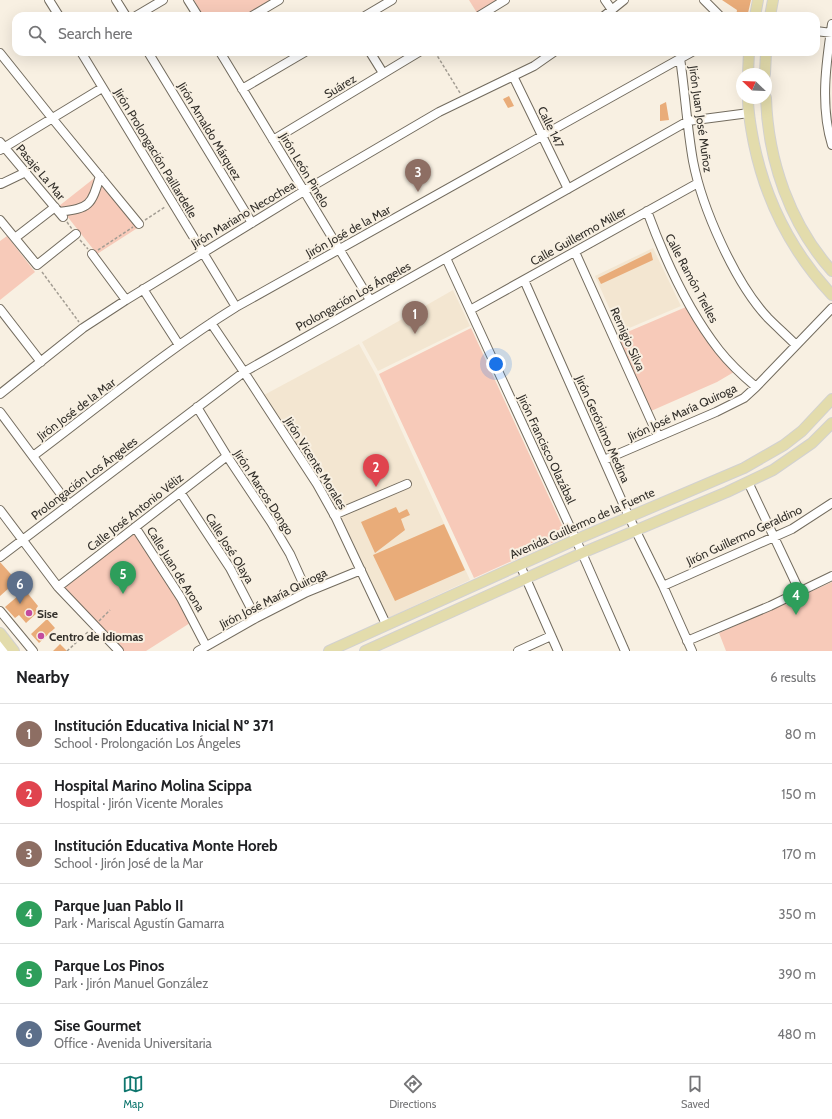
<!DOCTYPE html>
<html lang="en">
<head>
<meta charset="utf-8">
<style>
	:root { --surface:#fff; --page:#f2f2f2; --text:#202124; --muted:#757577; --line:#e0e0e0; --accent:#0f766e }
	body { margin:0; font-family:Cabin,sans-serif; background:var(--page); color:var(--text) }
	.compass { position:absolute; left:736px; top:68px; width:36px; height:36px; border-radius:50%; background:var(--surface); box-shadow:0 4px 16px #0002; rotate:293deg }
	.you { position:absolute; left:496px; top:364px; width:14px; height:14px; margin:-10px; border:3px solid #fff; border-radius:50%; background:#1a73e8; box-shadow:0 0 0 6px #1a73e833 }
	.badge { display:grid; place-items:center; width:26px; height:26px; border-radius:50%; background:var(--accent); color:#fff; font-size:13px; font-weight:700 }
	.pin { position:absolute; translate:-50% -33px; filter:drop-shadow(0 1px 2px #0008) }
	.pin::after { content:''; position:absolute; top:21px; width:14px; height:12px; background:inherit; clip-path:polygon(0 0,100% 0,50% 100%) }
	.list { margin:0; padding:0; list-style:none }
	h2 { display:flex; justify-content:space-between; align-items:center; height:52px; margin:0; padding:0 16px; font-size:17px }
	h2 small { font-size:13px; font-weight:400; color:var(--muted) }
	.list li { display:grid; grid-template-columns:26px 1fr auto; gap:12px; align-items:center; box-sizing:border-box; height:60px; padding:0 16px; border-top:1px solid var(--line) }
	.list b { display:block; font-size:15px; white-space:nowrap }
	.list p { margin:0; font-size:13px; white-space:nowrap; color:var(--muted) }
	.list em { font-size:13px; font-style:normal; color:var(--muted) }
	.icon { flex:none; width:22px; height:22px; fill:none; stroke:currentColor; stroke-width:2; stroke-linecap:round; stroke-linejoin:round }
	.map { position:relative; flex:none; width:832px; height:651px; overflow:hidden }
	.search { position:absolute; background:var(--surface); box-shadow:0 4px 16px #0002; left:12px; right:12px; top:12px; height:44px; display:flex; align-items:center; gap:10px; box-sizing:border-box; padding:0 14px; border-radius:12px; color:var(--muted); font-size:15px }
	.sheet { height:412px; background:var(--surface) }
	nav { display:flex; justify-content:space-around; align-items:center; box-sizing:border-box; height:56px; border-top:1px solid var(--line); background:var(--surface); font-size:11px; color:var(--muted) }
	nav a { display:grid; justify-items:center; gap:2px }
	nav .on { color:var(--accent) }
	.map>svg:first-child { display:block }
</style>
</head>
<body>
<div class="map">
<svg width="832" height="651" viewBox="0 0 832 651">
	<rect width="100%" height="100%" fill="#f8f0e2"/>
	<path fill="#f3e6d1" d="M653 248 681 306 620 332 595 276Z
		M453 290 470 326 378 371 362 342Z
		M359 344 376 375 470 580 388 618 335 504 264 395Z"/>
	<path fill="#f7cab9" d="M194 0H270L244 16H203Z
		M469 0H497L477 13Z
		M97 176 139 227 97 254 59 206Z
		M7 236 35 272 0 300V241Z
		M686 307C699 331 715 353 734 372L717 382 651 411 618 336Z
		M471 328 567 536 474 578 379 374Z
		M135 533 179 601 190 623 146 651H124L64 587Z
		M832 582V651H726L719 633Z"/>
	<path fill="#e9ac79" d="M722 0H751L748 13 740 16H736L737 10Z
		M509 96 514 106 508 108 503 99Z
		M666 102 669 120 660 121V105Z
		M651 252 653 260 601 284 598 278Z
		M396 507 399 513 407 509 410 515 401 519 405 530 375 553 361 522Z
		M444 524 465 570 395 601 373 555Z
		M0 562 17 581 0 596Z
		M25 590 38 606 36 609 38 612 26 623 19 615 15 618 5 607Z
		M47 619 55 628 39 643 31 634Z
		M60 644 67 651H53Z"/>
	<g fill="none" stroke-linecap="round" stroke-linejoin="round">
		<g stroke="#736c5f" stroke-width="10">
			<path id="minor" d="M49 0 59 16
				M116 0 126 16
				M188 0 198 16
				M605 0 612 10
				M704 0 720 16
				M136 16 163 0
				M252 16 279 0
				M365 16 392 0
				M479 16 505 0
				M604 16 624 0
				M832 24C826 63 820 106 832 145
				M816 31 832 33
				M81 52 236 307
				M148 52 252 223
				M220 52 370 300
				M370 52 383 73
				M0 53 52 118 139 224
				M680 58C685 92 687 127 693 161 702 208 735 283 768 318 777 327 787 336 796 345
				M513 76 568 189
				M242 89 305 52
				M273 140 419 52
				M0 142 63 217
				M0 150 102 88
				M0 183 1 184 26 172
				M647 211C665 260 687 309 719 350 730 364 743 376 756 387
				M59 212C90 208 91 206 100 176
				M0 220 37 265 76 234
				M15 238 55 207
				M575 252 658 436
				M92 254 126 300
				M446 258 582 553 625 651
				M524 280 629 517 663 586 692 651
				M143 289 179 345
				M0 309 41 362
				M470 310 698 183
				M211 323 244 372 317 484 336 518 386 624
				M0 394 83 328 126 300 304 191 439 112 534 66 554 52
				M197 407 227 456 271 522 290 554 307 592
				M0 412 69 505
				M33 456C100 406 165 351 236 307L692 52
				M604 460 716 412 744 398 756 387 832 308
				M748 482 800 592
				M180 492 230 568 256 618
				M0 510 58 587 119 651
				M334 515 407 484
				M135 527 181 598 206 646
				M0 557 244 372 688 121 749 113
				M520 565 558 651
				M663 586 792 529 832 503
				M58 587 227 456
				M0 611 33 651
				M687 641 770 606 832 576
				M0 644 5 651
				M198 651 256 618 307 592 361 570
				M518 651 551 636"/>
		</g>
		<g stroke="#d2d1d0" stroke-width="12">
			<path id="major" d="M755 16 758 0
				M770 16 773 0
				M748 74 749 52
				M765 74 766 52
				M748 98C748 113 751 129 754 144 766 202 792 252 832 295
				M766 98C768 161 790 224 832 271
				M0 633 14 651
				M329 651 575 540 744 468 784 445 802 431 832 399
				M365 651 582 553 727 492 773 470 812 443 832 423"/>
		</g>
		<path stroke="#a39d93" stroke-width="1.5" stroke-dasharray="3 2" stroke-linecap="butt" d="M435 52 460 93
			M145 220 165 207
			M67 222 72 229
			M80 240 88 249
			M98 250 133 227
			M42 272 79 322
			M99 621 110 610
			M67 651 89 631"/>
		<use href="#minor" stroke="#fff" stroke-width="8"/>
		<use href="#major" stroke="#e3dcac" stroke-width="10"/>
	</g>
	<g fill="#c34a9e" stroke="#f8f0e2" stroke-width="1.5">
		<circle cx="29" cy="613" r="4"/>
		<circle cx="41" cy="636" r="4"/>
	</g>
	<g text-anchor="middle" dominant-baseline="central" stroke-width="4" stroke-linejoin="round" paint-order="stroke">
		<g font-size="12" fill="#33302b" stroke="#f8f0e2">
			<text transform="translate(340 86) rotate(-31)">Suárez</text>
			<text transform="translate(701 119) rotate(82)">Jirón Juan José Muñoz</text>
			<text transform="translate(551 127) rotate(64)">Calle 147</text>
			<text transform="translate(210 131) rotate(59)">Jirón Arnaldo Márquez</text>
			<text transform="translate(156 153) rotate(59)">Jirón Prolongación Paillardelle</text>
			<text transform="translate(305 170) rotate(59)">Jirón León Pinelo</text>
			<text transform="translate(41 172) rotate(50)">Pasaje La Mar</text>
			<text transform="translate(243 214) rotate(-31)">Jirón Mariano Necochea</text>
			<text transform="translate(348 231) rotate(-29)">Jirón José de la Mar</text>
			<text transform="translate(578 236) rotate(-29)">Calle Guillermo Miller</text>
			<text transform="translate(692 278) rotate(62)">Calle Ramón Trelles</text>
			<text transform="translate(353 296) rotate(-29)">Prolongación Los Ángeles</text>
			<text transform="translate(628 339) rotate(66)">Remigio Silva</text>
			<text transform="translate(76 409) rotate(-37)">Jirón José de la Mar</text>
			<text transform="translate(682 412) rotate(-25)">Jirón José María Quiroga</text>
			<text transform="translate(603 429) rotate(66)">Jirón Gerónimo Medina</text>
			<text transform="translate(547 449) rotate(65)">Jirón Francisco Olazábal</text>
			<text transform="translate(316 463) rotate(58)">Jirón Vicente Morales</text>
			<text transform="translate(84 478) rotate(-37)">Prolongación Los Ángeles</text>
			<text transform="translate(264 492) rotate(57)">Jirón Marcos Dongo</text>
			<text transform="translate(135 512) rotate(-38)">Calle José Antonio Véliz</text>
			<text transform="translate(582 523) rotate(-24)">Avenida Guillermo de la Fuente</text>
			<text transform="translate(744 535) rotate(-25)">Jirón Guillermo Geraldino</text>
			<text transform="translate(230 548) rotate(58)">Calle José Olaya</text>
			<text transform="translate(176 569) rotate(58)">Calle Juan de Arona</text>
			<text transform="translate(273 598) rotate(-27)">Jirón José María Quiroga</text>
		</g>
		<g font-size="12" font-weight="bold" fill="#33302b" stroke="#f8f0e2" text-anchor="start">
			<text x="37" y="613">Sise</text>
			<text x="49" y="636">Centro de Idiomas</text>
		</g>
	</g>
</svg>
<svg class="compass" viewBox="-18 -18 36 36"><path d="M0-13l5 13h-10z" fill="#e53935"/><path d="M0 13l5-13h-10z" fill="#757577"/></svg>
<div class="you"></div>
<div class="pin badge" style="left:415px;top:334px;background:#8d6e63">1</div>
<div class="pin badge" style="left:376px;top:487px;background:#e0444e">2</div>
<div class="pin badge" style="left:418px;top:192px;background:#8d6e63">3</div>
<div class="pin badge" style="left:796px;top:615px;background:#2e9e5b">4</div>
<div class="pin badge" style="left:123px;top:594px;background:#2e9e5b">5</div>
<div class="pin badge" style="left:20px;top:604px;background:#5c6f8a">6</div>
<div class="search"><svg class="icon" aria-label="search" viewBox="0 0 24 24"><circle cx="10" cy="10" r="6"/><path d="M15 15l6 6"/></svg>Search here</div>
</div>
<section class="sheet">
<h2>Nearby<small>6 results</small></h2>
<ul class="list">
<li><span class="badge" style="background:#8d6e63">1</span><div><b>Institución Educativa Inicial Nº 371</b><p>School · Prolongación Los Ángeles</p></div><em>80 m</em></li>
<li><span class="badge" style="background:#e0444e">2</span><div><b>Hospital Marino Molina Scippa</b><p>Hospital · Jirón Vicente Morales</p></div><em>150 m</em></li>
<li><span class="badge" style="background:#8d6e63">3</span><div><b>Institución Educativa Monte Horeb</b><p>School · Jirón José de la Mar</p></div><em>170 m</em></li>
<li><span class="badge" style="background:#2e9e5b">4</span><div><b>Parque Juan Pablo II</b><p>Park · Mariscal Agustín Gamarra</p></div><em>350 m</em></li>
<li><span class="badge" style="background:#2e9e5b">5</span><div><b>Parque Los Pinos</b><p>Park · Jirón Manuel González</p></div><em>390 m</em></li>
<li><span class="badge" style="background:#5c6f8a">6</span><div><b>Sise Gourmet</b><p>Office · Avenida Universitaria</p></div><em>480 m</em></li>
</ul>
</section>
<nav>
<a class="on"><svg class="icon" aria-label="map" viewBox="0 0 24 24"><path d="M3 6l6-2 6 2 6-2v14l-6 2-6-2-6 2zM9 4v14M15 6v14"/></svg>Map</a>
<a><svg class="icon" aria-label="directions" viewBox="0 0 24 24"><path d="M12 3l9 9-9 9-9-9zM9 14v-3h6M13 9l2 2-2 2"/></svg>Directions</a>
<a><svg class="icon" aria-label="saved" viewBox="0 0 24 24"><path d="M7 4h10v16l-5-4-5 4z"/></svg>Saved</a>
</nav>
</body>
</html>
